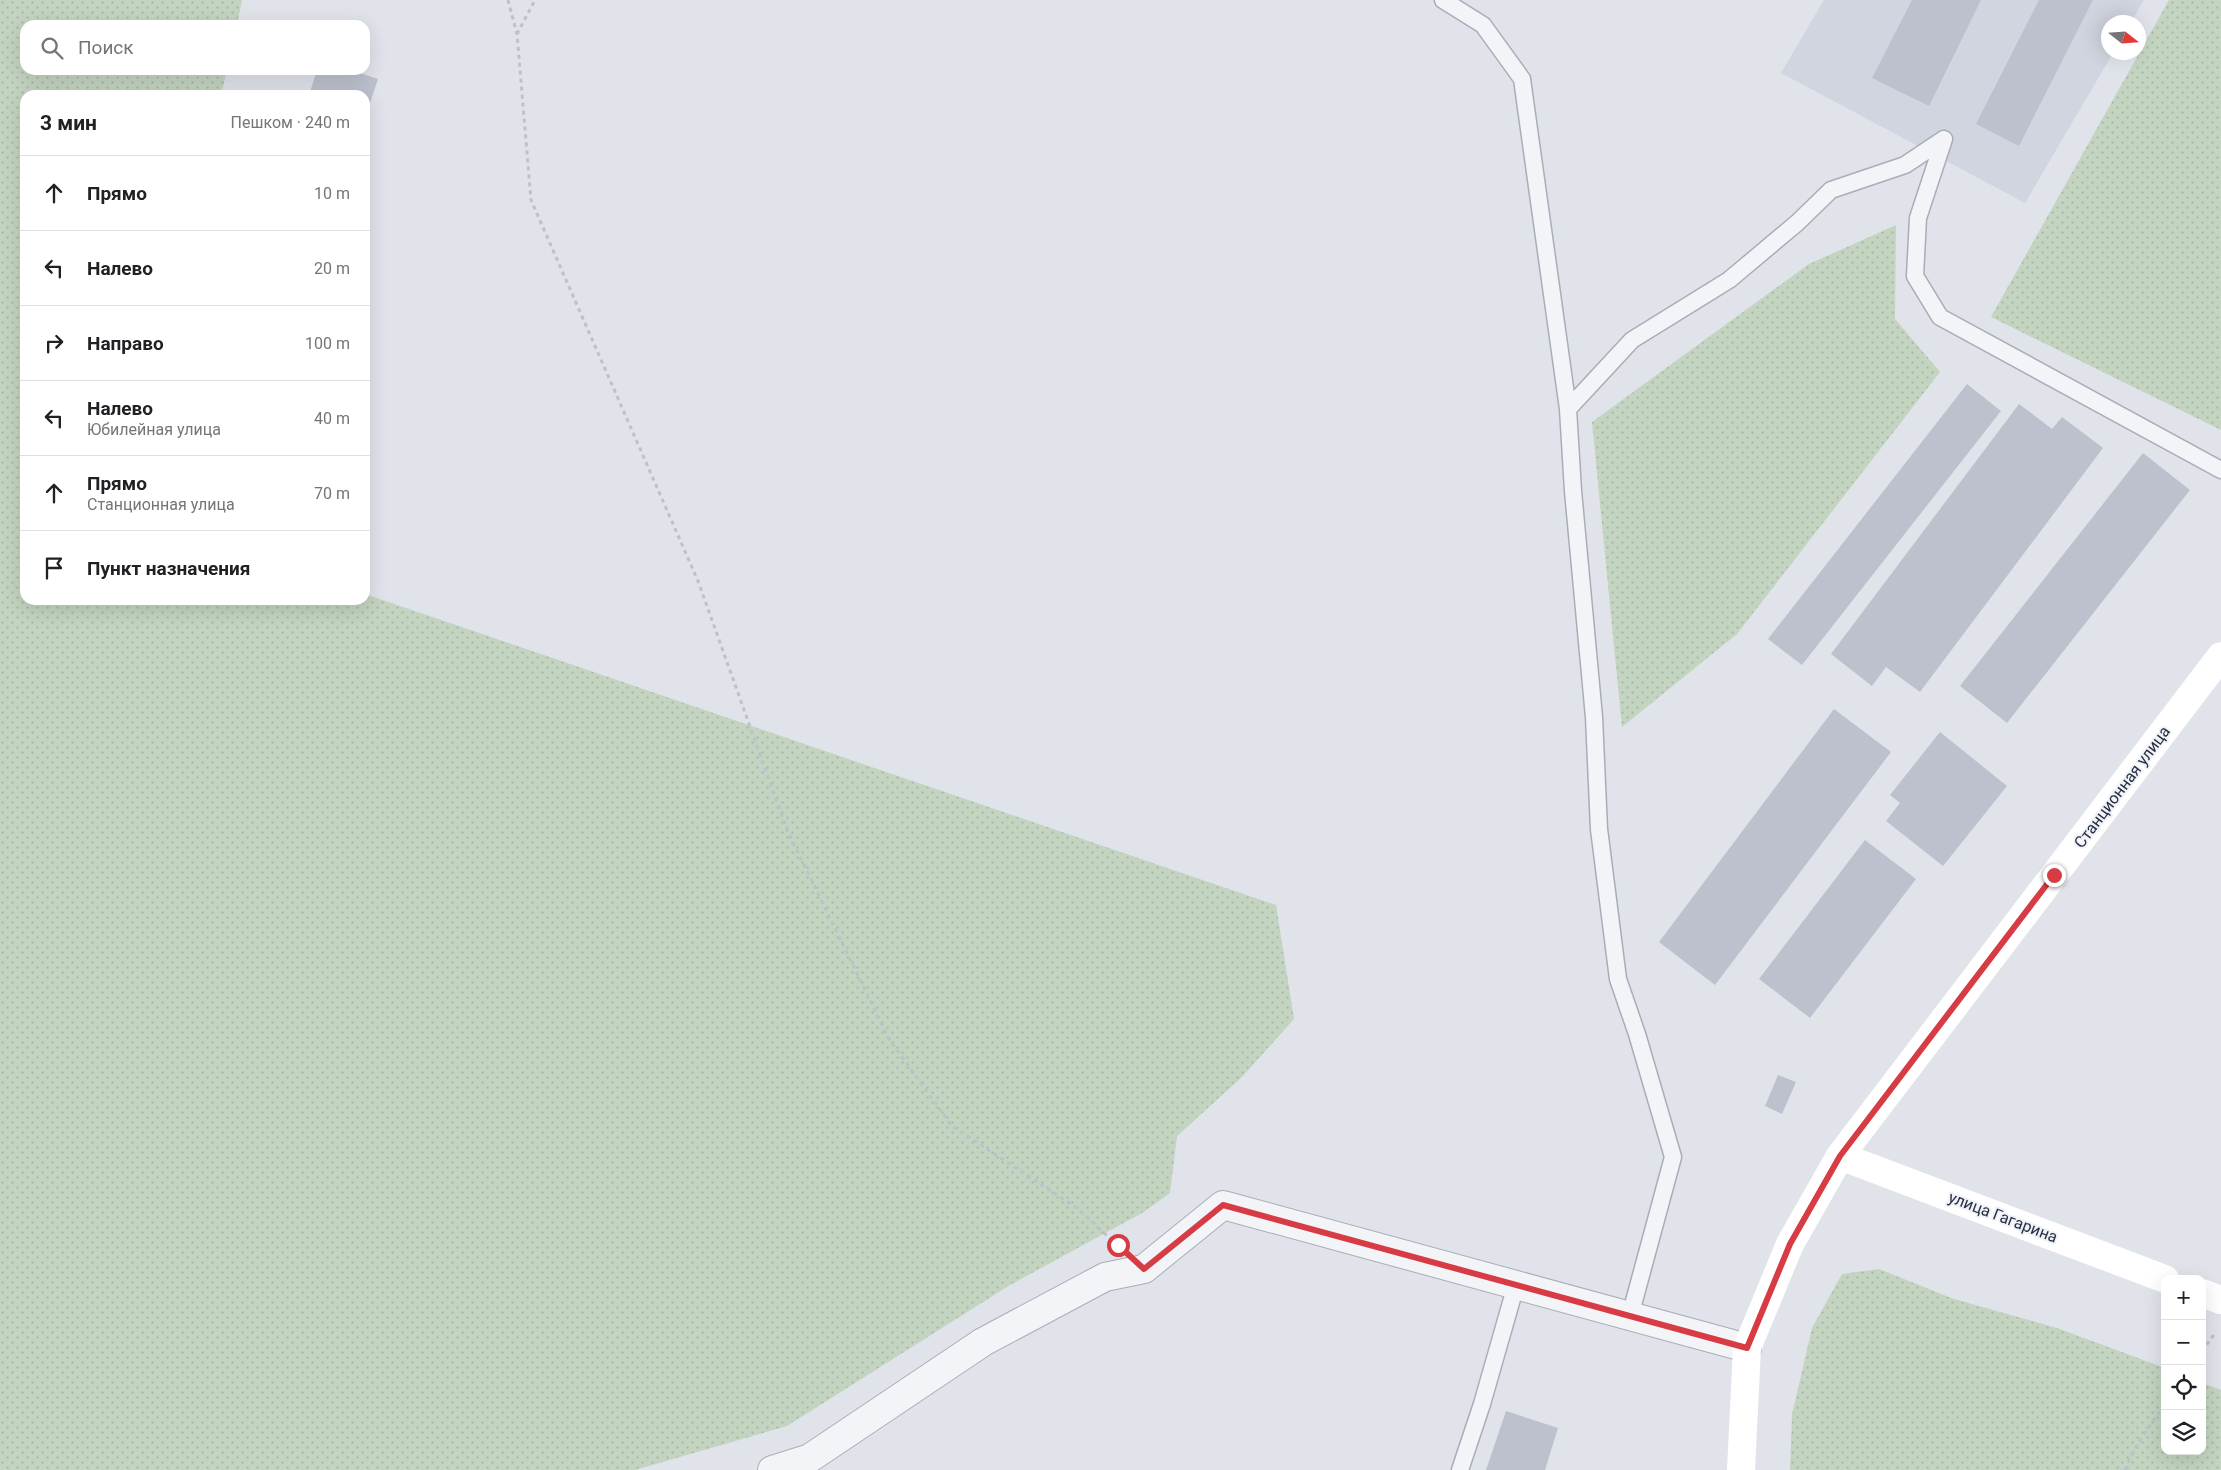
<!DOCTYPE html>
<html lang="ru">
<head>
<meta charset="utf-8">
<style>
	:root { --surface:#fff; --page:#f6f6f6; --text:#202124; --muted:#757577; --line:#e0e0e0 }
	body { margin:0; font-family:Roboto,sans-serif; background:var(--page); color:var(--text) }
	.controls { position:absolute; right:15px; bottom:15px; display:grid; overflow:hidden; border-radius:10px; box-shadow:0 5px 20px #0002 }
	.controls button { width:45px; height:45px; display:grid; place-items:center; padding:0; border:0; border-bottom:1px solid var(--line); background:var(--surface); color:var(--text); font:25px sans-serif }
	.compass { position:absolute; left:2101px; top:15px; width:45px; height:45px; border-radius:50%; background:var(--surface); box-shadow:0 5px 20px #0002; rotate:107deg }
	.stop { position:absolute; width:15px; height:15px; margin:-11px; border:4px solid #d73c45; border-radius:50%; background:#fff }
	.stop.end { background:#d73c45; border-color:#fff; box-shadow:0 1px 5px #0008 }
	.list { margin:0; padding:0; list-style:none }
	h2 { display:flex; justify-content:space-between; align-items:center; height:65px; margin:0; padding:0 20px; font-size:21px }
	h2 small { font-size:16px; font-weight:400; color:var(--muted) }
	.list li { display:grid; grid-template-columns:32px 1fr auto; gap:15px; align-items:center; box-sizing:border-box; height:75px; padding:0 20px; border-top:1px solid var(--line) }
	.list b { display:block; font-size:19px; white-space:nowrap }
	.list p { margin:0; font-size:16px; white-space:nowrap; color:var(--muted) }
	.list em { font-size:16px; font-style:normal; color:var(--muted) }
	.icon { flex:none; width:28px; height:28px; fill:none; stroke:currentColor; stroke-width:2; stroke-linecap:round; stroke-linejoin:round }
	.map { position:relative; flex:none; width:2221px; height:1470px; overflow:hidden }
	.search { position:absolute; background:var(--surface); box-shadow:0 5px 20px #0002; left:20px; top:20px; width:350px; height:55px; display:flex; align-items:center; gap:12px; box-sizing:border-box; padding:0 18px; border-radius:15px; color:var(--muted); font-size:19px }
	.panel { position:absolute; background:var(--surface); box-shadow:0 5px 20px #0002; left:20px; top:90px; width:350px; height:515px; border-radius:15px }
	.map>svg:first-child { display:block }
</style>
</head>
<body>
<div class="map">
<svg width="2221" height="1470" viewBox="0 0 2221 1470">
	<defs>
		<pattern id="grass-dots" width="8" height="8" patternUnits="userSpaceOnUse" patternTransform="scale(1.25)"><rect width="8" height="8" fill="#c3d4c0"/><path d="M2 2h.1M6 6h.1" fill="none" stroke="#a8b6a6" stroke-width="1.8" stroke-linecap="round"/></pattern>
	</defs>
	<rect width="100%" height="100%" fill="#e0e3ea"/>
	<path fill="#d1d5df" d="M1824 0H2144L2131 22H2108V52L2113 53 2025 203 1781 73Z"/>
	<path fill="url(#grass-dots)" d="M0 0H242L237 25H25V70H227L221 95H25V600H365V594L1276 905 1294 1019 1241 1078 1177 1136 1170 1193 1142 1213 1010 1285 787 1426 635 1470H0Z
		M2169 0H2221V430L1991 317Z
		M1896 225 1895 319 1940 372 1737 634 1622 727 1592 422 1809 264Z
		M1879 1269 1954 1299 2057 1328 2165 1368V1451H2202V1383L2221 1390V1470H1790L1792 1415 1812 1328 1842 1274Z"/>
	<path fill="#bcc1cd" d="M1912 0H1981L1929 106 1872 78Z
		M2039 0H2093L2019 146 1976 124Z
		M317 70H350L378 79 365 118V95H309Z
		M1967 384 2001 411 1802 665 1768 639Z
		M2019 404 2052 429 2062 417 2103 448 1920 692 1886 667 1872 686 1831 654Z
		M2143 453 2190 490 2007 723 1960 686Z
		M1834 709 1891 752 1715 985 1659 942Z
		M1940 732 2007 786 1943 866 1886 821 1900 803 1890 795Z
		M1865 840 1916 879 1810 1018 1759 979Z
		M1778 1075 1796 1082 1782 1114 1765 1106Z
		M1506 1411 1558 1428 1545 1470H1486Z"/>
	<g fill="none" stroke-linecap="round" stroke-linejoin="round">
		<g stroke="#a8adb8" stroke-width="19">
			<path id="lane" d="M1443 0 1483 25 1522 79 1568 409
				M1944 139 1918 218 1915 276 1940 317 2221 470
				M1630 1316 1673 1157 1637 1034 1618 979 1599 829 1594 717 1573 491 1568 409 1632 340 1729 280 1797 223 1831 190 1905 165 1944 139
				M1460 1470 1482 1404 1516 1285"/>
		</g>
		<g stroke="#a8adb8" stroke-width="30">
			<path id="street" d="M772 1470 810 1458 983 1342 1105 1277 1144 1269 1223 1205 1747 1348"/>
		</g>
		<path stroke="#bec1c9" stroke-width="3" stroke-dasharray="4 4" stroke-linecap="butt" d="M508 0 517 34 531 200 698 581 787 830 889 1039 952 1126 1077 1208 1114 1242
			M517 34 535 0
			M2202 1351 2215 1333
			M2125 1470C2134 1446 2150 1425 2165 1405"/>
		<use href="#lane" stroke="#f3f4f8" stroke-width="16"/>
		<use href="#street" stroke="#f3f4f8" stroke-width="28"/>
		<path stroke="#fff" stroke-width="28" d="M1840 1156 2165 1279
			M2202 1293 2221 1300
			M1741 1470 1747 1348 1790 1244 1840 1156 2221 656"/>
	</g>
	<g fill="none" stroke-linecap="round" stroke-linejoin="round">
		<path stroke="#d73c45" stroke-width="6" d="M1118 1245 1144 1269 1223 1205 1747 1348 1790 1244 1840 1156 2054 875"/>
	</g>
	<g text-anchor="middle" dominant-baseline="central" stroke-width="4" stroke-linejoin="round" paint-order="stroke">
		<g font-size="16" fill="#272e42" stroke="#eff2f7">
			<text transform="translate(2122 787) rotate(-53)">Станционная улица</text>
			<text transform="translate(2003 1217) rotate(21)">улица Гагарина</text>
		</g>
	</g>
</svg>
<div class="controls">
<button>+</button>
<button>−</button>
<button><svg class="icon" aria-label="locate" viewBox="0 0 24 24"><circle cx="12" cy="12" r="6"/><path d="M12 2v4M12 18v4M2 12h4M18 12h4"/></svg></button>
<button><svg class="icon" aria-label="layers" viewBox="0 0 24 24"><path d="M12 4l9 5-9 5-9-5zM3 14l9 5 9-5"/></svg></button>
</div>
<svg class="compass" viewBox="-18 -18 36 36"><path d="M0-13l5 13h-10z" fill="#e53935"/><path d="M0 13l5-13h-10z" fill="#757577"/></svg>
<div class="stop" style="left:1118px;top:1245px"></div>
<div class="stop end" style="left:2054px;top:875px"></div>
<div class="search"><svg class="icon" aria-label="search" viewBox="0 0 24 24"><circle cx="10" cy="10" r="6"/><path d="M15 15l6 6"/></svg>Поиск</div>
<section class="panel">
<h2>3 мин<small>Пешком · 240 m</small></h2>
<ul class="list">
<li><svg class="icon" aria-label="ahead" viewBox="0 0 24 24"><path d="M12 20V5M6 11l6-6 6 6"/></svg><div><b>Прямо</b></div><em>10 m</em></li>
<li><svg class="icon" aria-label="left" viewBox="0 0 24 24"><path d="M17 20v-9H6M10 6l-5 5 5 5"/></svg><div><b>Налево</b></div><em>20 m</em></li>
<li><svg class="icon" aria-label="right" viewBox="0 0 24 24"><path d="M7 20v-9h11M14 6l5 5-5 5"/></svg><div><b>Направо</b></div><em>100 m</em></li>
<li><svg class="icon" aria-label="left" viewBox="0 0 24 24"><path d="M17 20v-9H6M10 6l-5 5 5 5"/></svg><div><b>Налево</b><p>Юбилейная улица</p></div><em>40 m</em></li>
<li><svg class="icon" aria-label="ahead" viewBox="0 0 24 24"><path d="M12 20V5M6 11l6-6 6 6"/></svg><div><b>Прямо</b><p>Станционная улица</p></div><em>70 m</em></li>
<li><svg class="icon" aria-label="arrive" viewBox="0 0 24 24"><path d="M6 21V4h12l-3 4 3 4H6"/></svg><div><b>Пункт назначения</b></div></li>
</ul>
</section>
</div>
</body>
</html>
